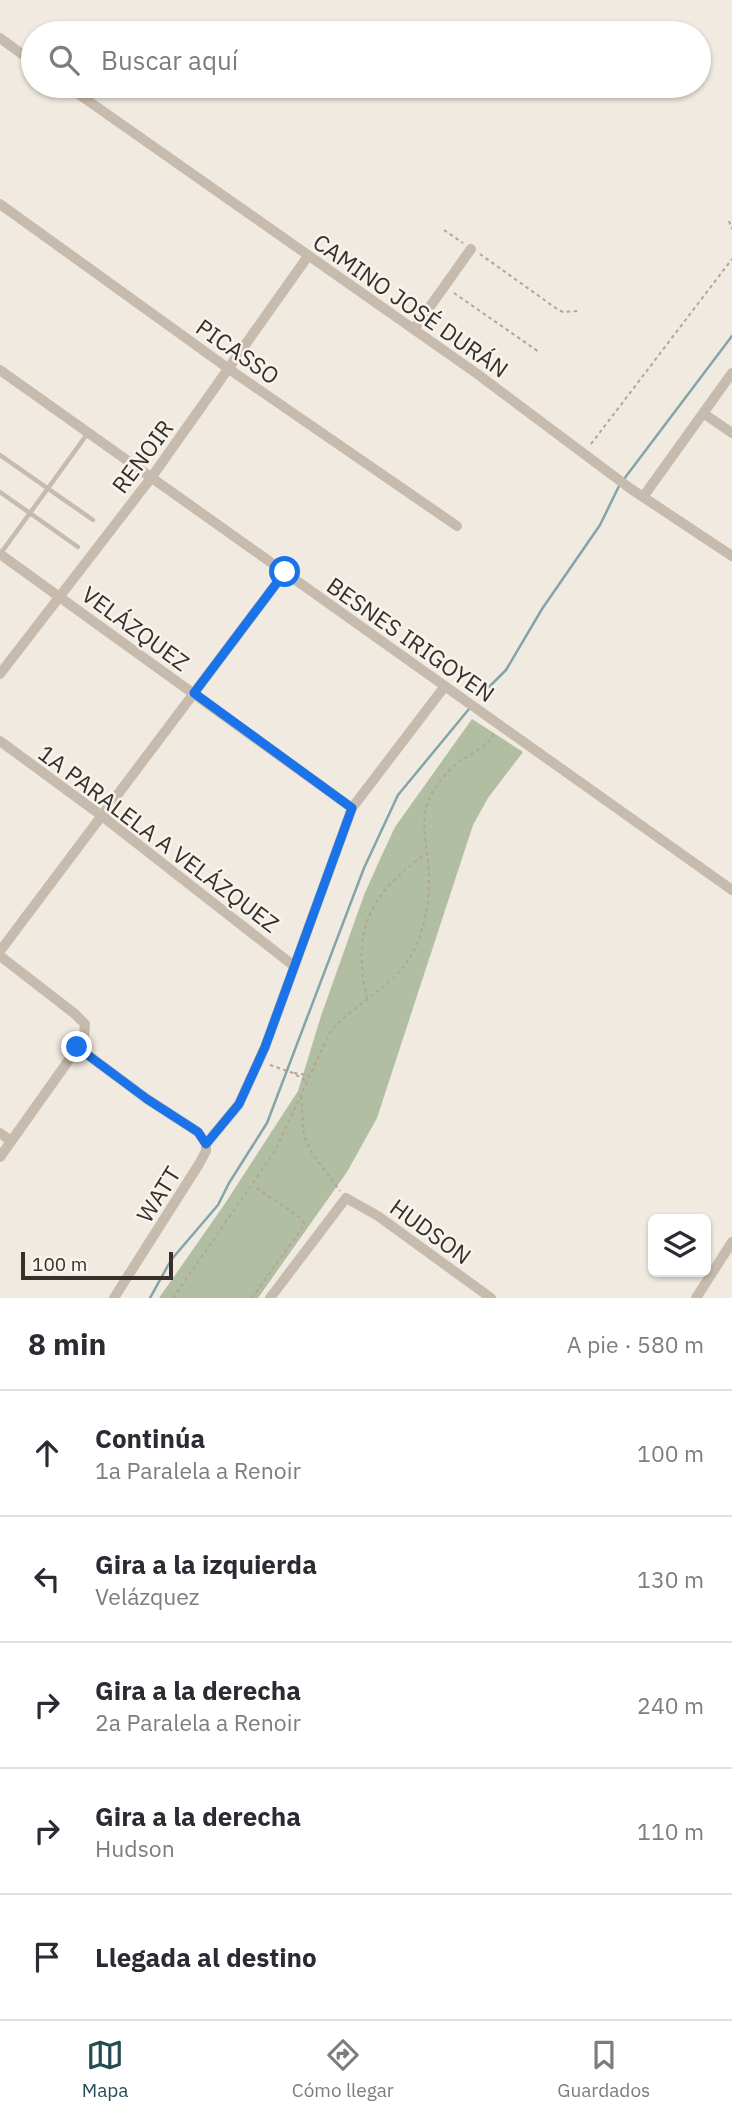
<!DOCTYPE html>
<html lang="es">
<head>
<meta charset="utf-8">
<style>
	:root { --surface:#fff; --page:#f7f7f7; --text:#2b2b33; --muted:#7c7c81; --line:#e1e1e2; --accent:#254c53 }
	body { margin:0; font-family:"IBM Plex Sans",sans-serif; background:var(--page); color:var(--text) }
	.controls { position:absolute; right:21px; bottom:21px; display:grid; overflow:hidden; border-radius:10px; box-shadow:0 2px 5px #0004 }
	.controls button { width:63px; height:63px; display:grid; place-items:center; padding:0; border:0; border-bottom:2px solid var(--line); background:var(--surface); color:var(--text); font:35px sans-serif }
	.scale { position:absolute; left:21px; bottom:18px; width:152px; box-sizing:border-box; padding-left:7px; border:4px solid #362f2b; border-top:0; font-size:19px; line-height:24px; white-space:nowrap; color:#362f2b; -webkit-text-stroke:5px #f8f3ec; paint-order:stroke }
	.stop { position:absolute; width:21px; height:21px; margin:-16px; border:5px solid #1a73e8; border-radius:50%; background:#fff }
	.stop.end { background:#1a73e8; border-color:#fff; box-shadow:0 2px 7px #0008 }
	.list { margin:0; padding:0; list-style:none }
	h2 { display:flex; justify-content:space-between; align-items:center; height:91px; margin:0; padding:0 28px; font-size:30px }
	h2 small { font-size:23px; font-weight:400; color:var(--muted) }
	.list li { display:grid; grid-template-columns:46px 1fr auto; gap:21px; align-items:center; box-sizing:border-box; height:126px; padding:0 28px; border-top:2px solid var(--line) }
	.list b { display:block; font-size:26px; white-space:nowrap }
	.list p { margin:0; font-size:23px; white-space:nowrap; color:var(--muted) }
	.list em { font-size:23px; font-style:normal; color:var(--muted) }
	.icon { flex:none; width:38px; height:38px; fill:none; stroke:currentColor; stroke-width:2; stroke-linecap:round; stroke-linejoin:round }
	.map { position:relative; flex:none; width:732px; height:1298px; overflow:hidden }
	.search { position:absolute; background:var(--surface); box-shadow:0 2px 5px #0004; left:21px; right:21px; top:21px; height:77px; display:flex; align-items:center; gap:18px; box-sizing:border-box; padding:0 24px; border-radius:38px; color:var(--muted); font-size:26px }
	.sheet { height:721px; background:var(--surface) }
	nav { display:flex; justify-content:space-around; align-items:center; box-sizing:border-box; height:98px; border-top:2px solid var(--line); background:var(--surface); font-size:19px; color:var(--muted) }
	nav a { display:grid; justify-items:center; gap:4px }
	nav .on { color:var(--accent) }
	.map>svg:first-child { display:block }
</style>
</head>
<body>
<div class="map">
<svg width="732" height="1298" viewBox="0 0 732 1298">
	<rect width="100%" height="100%" fill="#f0eae0"/>
	<path fill="#b2bea1" d="M472 719 523 752 488 798 473 825 377 1118 347 1172 258 1298H159L224 1205 298 1091 321 1016 364 895 381 857 395 827Z"/>
	<g fill="none" stroke-linecap="round" stroke-linejoin="round">
		<path stroke="#82a5aa" stroke-width="2.5" d="M624 479 732 336
			M482 694 506 670 542 609 600 525 620 484
			M150 1298 171 1260 218 1205 229 1183 267 1123 364 868 398 795 469 709"/>
		<path stroke="#b3a597" stroke-width="2" stroke-dasharray="3.5 3.5" stroke-linecap="butt" d="M729 221 732 229
			M444 230 463 243
			M480 254 557 309 563 312 579 311
			M454 293 539 352
			M591 444 732 259
			M367 998C351 929 370 895 425 854
			M270 1065 293 1073 306 1081
			M294 1073 309 1075
			M301 1096 304 1136 312 1153 340 1191
			M173 1298 275 1151 330 1032C348 1011 371 998 391 980 421 954 430 911 429 873 428 850 419 822 429 799 435 786 447 771 459 762 472 753 487 747 495 732
			M252 1298 302 1228 304 1223 299 1217 254 1186"/>
		<path stroke="#c7bbad" stroke-width="4.5" d="M0 455 93 520
			M0 492 78 547
			M1 553 88 433"/>
		<path stroke="#c7bbad" stroke-width="10" d="M0 38 33 62
			M67 86 476 373 631 489 732 556
			M0 204 229 369 457 526
			M414 329 471 249
			M0 370 732 890
			M703 413 732 433
			M643 497 732 373
			M0 554 352 808
			M0 674 151 478 308 256
			M0 741 102 816 294 966
			M0 951 285 572
			M0 956 75 1014 85 1024 84 1037 81 1043 0 1157
			M77 1047 147 1099 198 1132 206 1144
			M0 1133 11 1141
			M114 1298 199 1164 206 1151V1144L239 1104 265 1047 352 808 445 686
			M270 1298 346 1198 378 1216 491 1298
			M696 1298 732 1242"/>
	</g>
	<g fill="none" stroke-linecap="round" stroke-linejoin="round">
		<path stroke="#1a73e8" stroke-width="9" d="M77 1047 147 1099 198 1132 206 1144 239 1104 265 1047 352 808 194 693 285 572"/>
	</g>
	<g text-anchor="middle" dominant-baseline="central" stroke-width="5" stroke-linejoin="round" paint-order="stroke">
		<g font-size="23" fill="#362f2b" stroke="#f8f3ec">
			<text transform="translate(411 305) rotate(35)">CAMINO JOSÉ DURÁN</text>
			<text transform="translate(238 351) rotate(35)">PICASSO</text>
			<text transform="translate(142 456) rotate(-53)">RENOIR</text>
			<text transform="translate(136 628) rotate(36)">VELÁZQUEZ</text>
			<text transform="translate(411 639) rotate(35)">BESNES IRIGOYEN</text>
			<text transform="translate(159 838) rotate(37)">1A PARALELA A VELÁZQUEZ</text>
			<text transform="translate(158 1194) rotate(-58)">WATT</text>
			<text transform="translate(431 1231) rotate(36)">HUDSON</text>
		</g>
	</g>
</svg>
<div class="controls">
<button><svg class="icon" aria-label="layers" viewBox="0 0 24 24"><path d="M12 4l9 5-9 5-9-5zM3 14l9 5 9-5"/></svg></button>
</div>
<div class="scale">100 m</div>
<div class="stop" style="left:285px;top:572px"></div>
<div class="stop end" style="left:77px;top:1047px"></div>
<div class="search"><svg class="icon" aria-label="search" viewBox="0 0 24 24"><circle cx="10" cy="10" r="6"/><path d="M15 15l6 6"/></svg>Buscar aquí</div>
</div>
<section class="sheet">
<h2>8 min<small>A pie · 580 m</small></h2>
<ul class="list">
<li><svg class="icon" aria-label="ahead" viewBox="0 0 24 24"><path d="M12 20V5M6 11l6-6 6 6"/></svg><div><b>Continúa</b><p>1a Paralela a Renoir</p></div><em>100 m</em></li>
<li><svg class="icon" aria-label="left" viewBox="0 0 24 24"><path d="M17 20v-9H6M10 6l-5 5 5 5"/></svg><div><b>Gira a la izquierda</b><p>Velázquez</p></div><em>130 m</em></li>
<li><svg class="icon" aria-label="right" viewBox="0 0 24 24"><path d="M7 20v-9h11M14 6l5 5-5 5"/></svg><div><b>Gira a la derecha</b><p>2a Paralela a Renoir</p></div><em>240 m</em></li>
<li><svg class="icon" aria-label="right" viewBox="0 0 24 24"><path d="M7 20v-9h11M14 6l5 5-5 5"/></svg><div><b>Gira a la derecha</b><p>Hudson</p></div><em>110 m</em></li>
<li><svg class="icon" aria-label="arrive" viewBox="0 0 24 24"><path d="M6 21V4h12l-3 4 3 4H6"/></svg><div><b>Llegada al destino</b></div></li>
</ul>
</section>
<nav>
<a class="on"><svg class="icon" aria-label="map" viewBox="0 0 24 24"><path d="M3 6l6-2 6 2 6-2v14l-6 2-6-2-6 2zM9 4v14M15 6v14"/></svg>Mapa</a>
<a><svg class="icon" aria-label="directions" viewBox="0 0 24 24"><path d="M12 3l9 9-9 9-9-9zM9 14v-3h6M13 9l2 2-2 2"/></svg>Cómo llegar</a>
<a><svg class="icon" aria-label="saved" viewBox="0 0 24 24"><path d="M7 4h10v16l-5-4-5 4z"/></svg>Guardados</a>
</nav>
</body>
</html>
